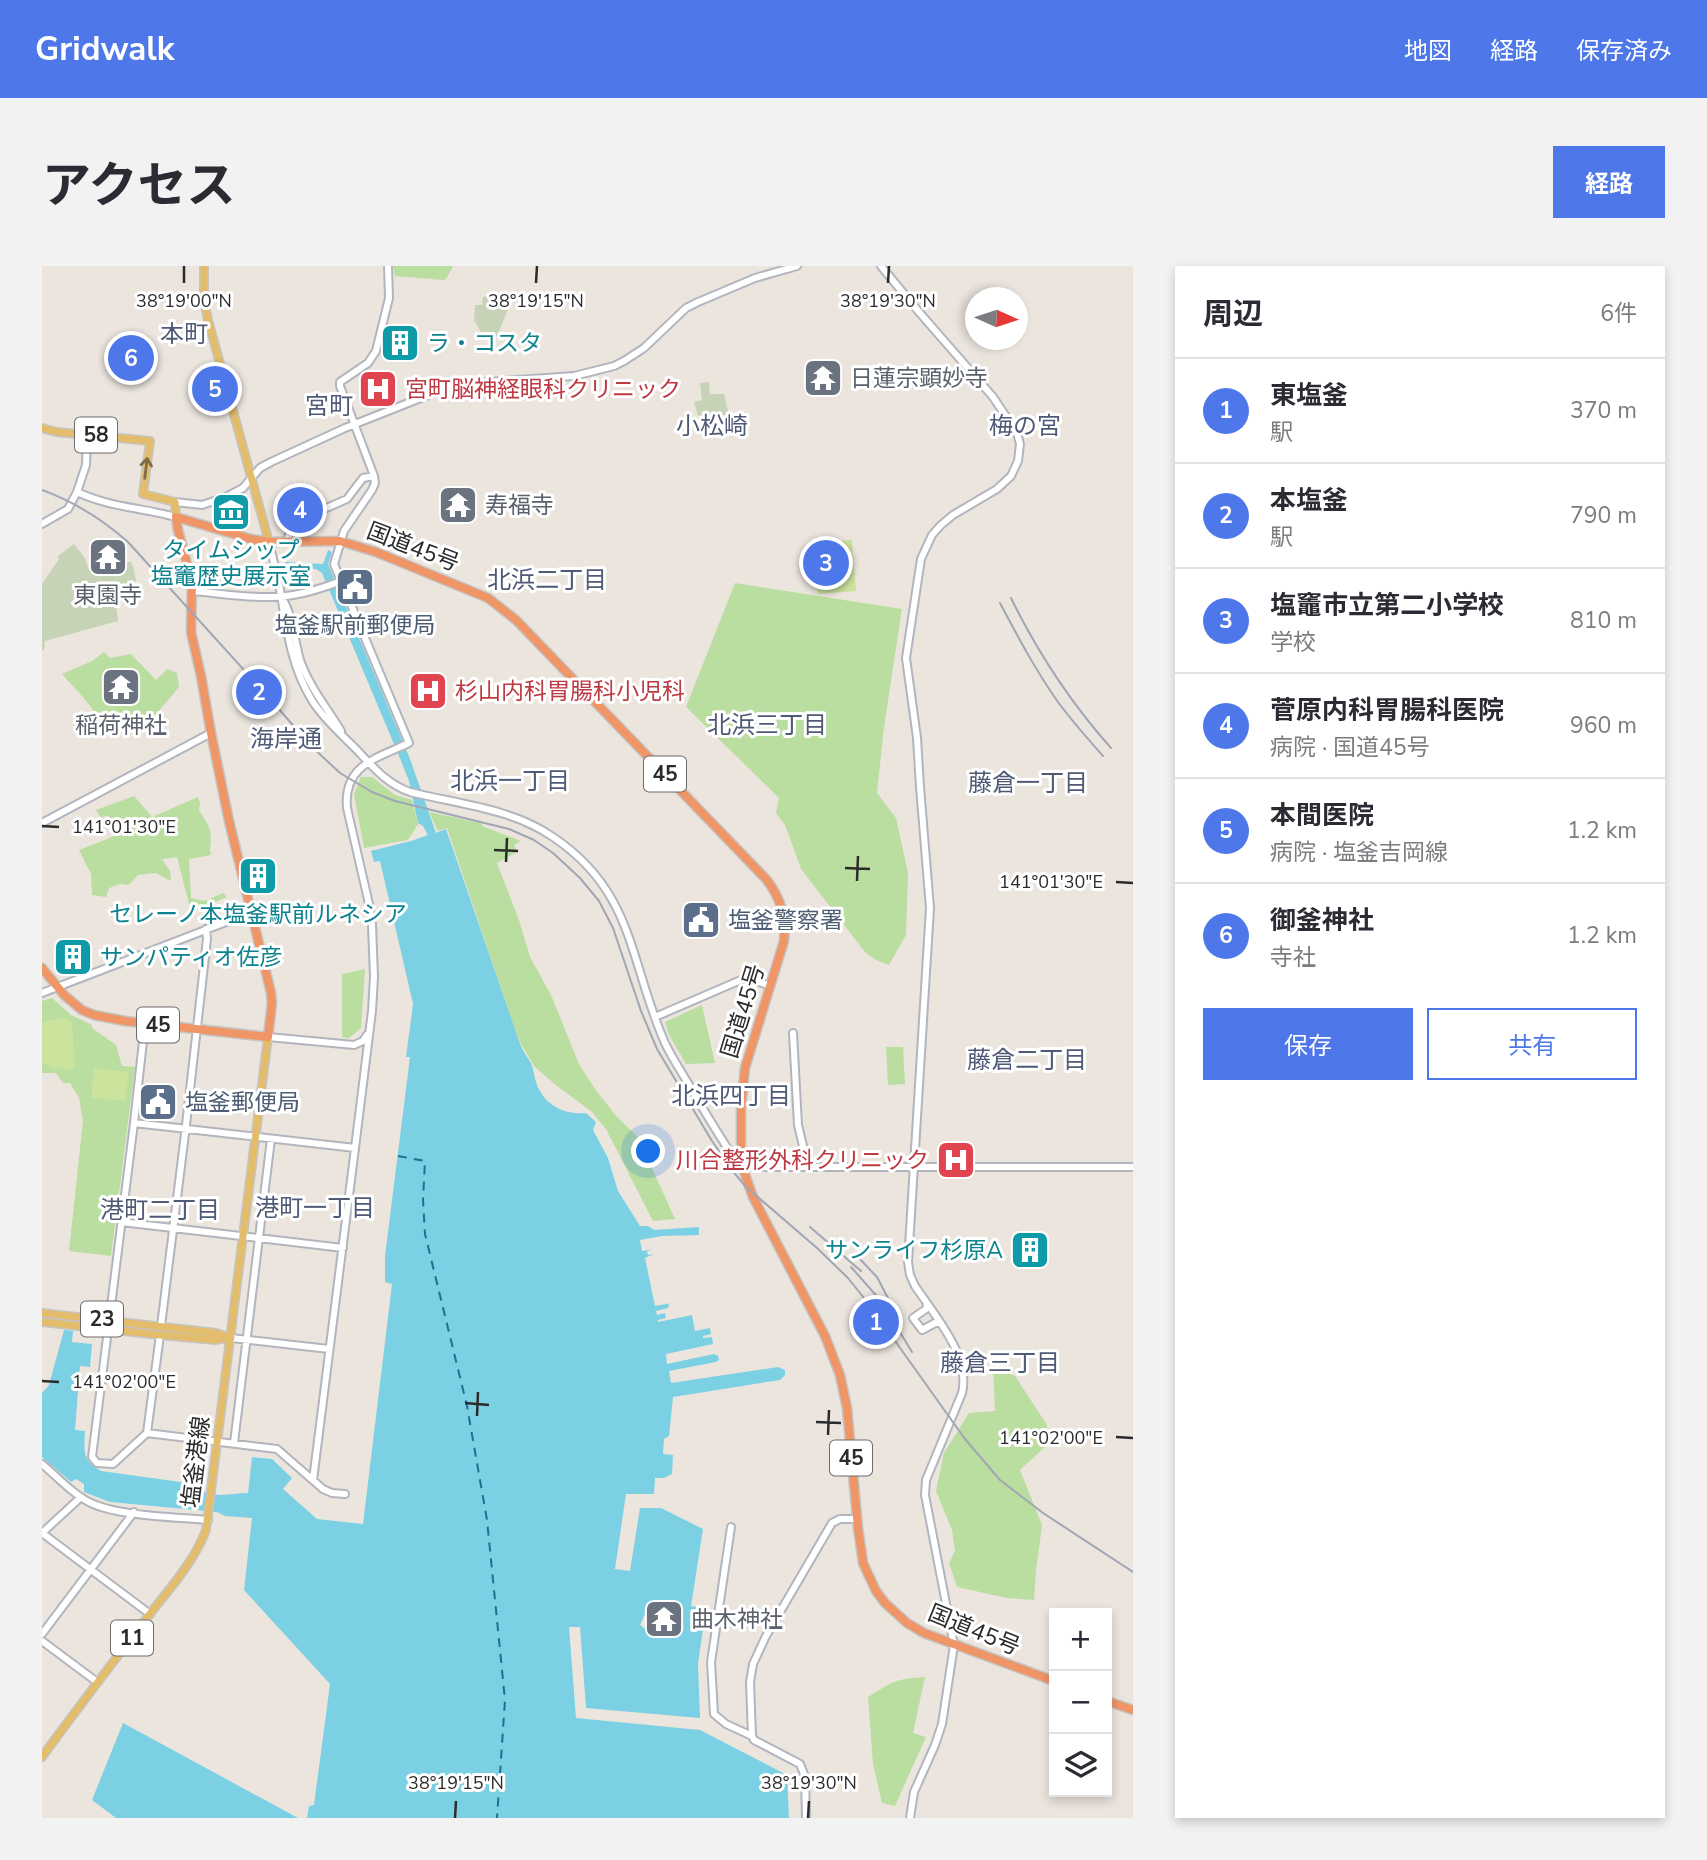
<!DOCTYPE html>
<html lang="ja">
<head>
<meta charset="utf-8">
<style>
	:root { --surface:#fff; --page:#f2f2f3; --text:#2b2b33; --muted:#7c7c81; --line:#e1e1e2; --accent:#4e78e9 }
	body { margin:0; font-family:"Nunito Sans","Noto Sans JP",sans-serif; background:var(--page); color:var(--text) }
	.controls { position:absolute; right:21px; bottom:21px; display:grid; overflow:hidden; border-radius:0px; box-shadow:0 4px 10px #0003 }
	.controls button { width:63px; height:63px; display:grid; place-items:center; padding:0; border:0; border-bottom:2px solid var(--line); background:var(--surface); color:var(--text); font:35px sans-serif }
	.compass { position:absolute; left:923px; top:21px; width:63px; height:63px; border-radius:50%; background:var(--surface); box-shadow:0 4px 10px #0003; rotate:93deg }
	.you { position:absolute; left:607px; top:886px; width:24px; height:24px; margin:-18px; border:5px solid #fff; border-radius:50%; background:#1a73e8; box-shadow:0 0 0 10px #1a73e833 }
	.badge { display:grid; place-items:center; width:46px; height:46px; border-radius:50%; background:var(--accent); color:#fff; font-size:23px; font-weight:700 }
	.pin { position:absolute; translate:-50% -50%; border:4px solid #fff; box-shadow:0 2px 7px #0006 }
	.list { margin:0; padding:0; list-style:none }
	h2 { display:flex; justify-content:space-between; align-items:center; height:91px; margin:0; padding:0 28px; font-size:30px }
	h2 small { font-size:23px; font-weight:400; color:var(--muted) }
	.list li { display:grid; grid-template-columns:46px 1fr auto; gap:21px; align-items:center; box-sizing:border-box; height:105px; padding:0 28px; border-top:2px solid var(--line) }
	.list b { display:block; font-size:26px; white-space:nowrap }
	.list p { margin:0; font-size:23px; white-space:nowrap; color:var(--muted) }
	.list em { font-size:23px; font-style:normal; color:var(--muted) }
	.actions { display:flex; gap:14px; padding:21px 28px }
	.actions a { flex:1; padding:16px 0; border:2px solid var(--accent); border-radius:0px; text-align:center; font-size:24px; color:var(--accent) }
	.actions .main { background:var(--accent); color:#fff }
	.icon { flex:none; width:38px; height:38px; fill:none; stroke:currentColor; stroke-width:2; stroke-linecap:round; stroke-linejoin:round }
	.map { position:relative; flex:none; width:1091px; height:1552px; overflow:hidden; border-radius:0px }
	header { display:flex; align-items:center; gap:42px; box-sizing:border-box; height:98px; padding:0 35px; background:var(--accent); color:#fff }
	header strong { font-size:33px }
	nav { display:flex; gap:38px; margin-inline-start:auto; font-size:24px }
	.intro { display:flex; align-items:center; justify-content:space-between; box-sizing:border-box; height:168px; padding:0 42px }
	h1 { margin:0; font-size:49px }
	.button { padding:18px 32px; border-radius:0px; background:var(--accent); color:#fff; font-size:24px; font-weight:700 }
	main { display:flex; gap:42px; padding:0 42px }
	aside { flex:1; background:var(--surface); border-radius:0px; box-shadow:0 4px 10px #0003 }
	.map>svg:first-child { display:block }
</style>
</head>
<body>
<header>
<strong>Gridwalk</strong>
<nav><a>地図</a><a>経路</a><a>保存済み</a></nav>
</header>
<div class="intro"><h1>アクセス</h1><a class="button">経路</a></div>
<main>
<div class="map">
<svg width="1091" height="1552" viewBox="0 0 1091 1552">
	<rect width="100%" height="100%" fill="#ebe5de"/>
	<path fill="#badda0" d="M351 0H411L404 13 401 14 353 10Z
		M693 317 860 343 842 461 835 527 854 552 866 607 864 669 847 699 834 694 823 686 759 603 743 559 734 547 737 532 644 441Z
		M62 386 68 392 89 388 114 414 125 403 135 407 137 421 111 452 80 459 58 458C51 439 33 423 20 408L50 395Z
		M319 511H330L353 529 370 534 376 558 366 574 322 582 312 528Z
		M92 530 110 551 156 531 158 538 157 545C163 552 169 563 169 572 169 579 167 582 169 589L147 593 149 632 163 635 181 627 185 631 162 641 147 638 135 591 120 593 128 605 129 615 114 607 96 609 87 619 78 618 67 622 64 631 50 629 49 608 37 584 75 569 66 549 59 552 54 544Z
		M387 546 439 557 440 560 479 575 472 579 475 586 455 597 477 654 488 691 509 729 537 798 553 823 575 851 596 871 633 953 611 955 564 863 549 845 515 820 492 800 479 778 474 767 405 562 396 565Z
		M323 703 319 762 307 772 300 771V708Z
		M10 732 29 749 50 759V762L74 779 80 800 93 801 69 990 27 985 41 855 37 832 28 817H21L14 807H0V735Z
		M660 739 673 797 644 798 627 769 623 756Z
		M844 781H861L863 818 846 819Z
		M951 1099 973 1110 1005 1159V1179L978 1204 1000 1259 994 1305 992 1334 965 1332 915 1321 907 1297 913 1285 910 1264 894 1225 902 1187 927 1147 953 1145Z
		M883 1411 871 1467 884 1471 853 1540 840 1537 831 1498 826 1431C851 1415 854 1413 883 1411Z"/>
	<path fill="#c7d3b7" d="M456 29 458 33 468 38 455 70 440 68 432 54 433 39H440L441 31Z
		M667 116 668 128H682L687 149 682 154 666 156 664 148 656 150 652 136 660 134 658 117Z
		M32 278 43 292 47 304 68 303 72 295 89 296 91 300 94 315 86 319 73 331 76 355 3 375 2 384H0V318L17 293 16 290Z"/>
	<path fill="#cbe39d" d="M810 274 814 325 776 328 771 277Z
		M23 752 30 756 33 799 31 804 11 802 0 796V756Z
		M52 802 87 806 83 835 49 832Z"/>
	<path fill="#7bd1e3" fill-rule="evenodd" d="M286 284 290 286 286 298 368 493 394 567 404 563 476 772C479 782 484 789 489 797 492 804 492 812 495 819 503 839 522 849 544 847L554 856 551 864 566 892 576 925 598 960H606L612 964 657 961V969L620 970 598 974 600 985 611 983 605 985 606 989 612 988 603 992 613 1040 630 1037 627 1038 626 1042 614 1045 615 1049 623 1047 624 1052 616 1054V1056L650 1049 653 1065 668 1062 669 1068 661 1070V1072L670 1071 671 1078 624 1088 625 1098 672 1088 676 1090 677 1094 674 1096 627 1105 629 1117 736 1101 743 1104V1109L738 1114 631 1131 627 1170 622 1173 621 1188 631 1189 630 1208 622 1212H613L612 1228H584L573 1303 588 1305 598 1242H619L661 1263 649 1340 664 1342 656 1398 658 1452 544 1442 538 1361H527L534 1452 658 1464 745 1509 747 1552H265L267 1540 272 1539 288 1418 202 1324 210 1252 183 1250 175 1246 68 1236 42 1226V1218L34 1213 29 1216 0 1191V1127L7 1119 22 1064 31 1065 30 1076 50 1078 48 1101 38 1100 33 1164 43 1165C42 1186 40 1194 59 1205L153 1218C167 1235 187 1227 206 1227L210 1191 230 1193 250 1212 241 1223 275 1253 321 1258 350 1018 343 1016V990L368 791H364L371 738 338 595 332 596 329 585 369 575 386 569 381 560 376 557 367 515 357 490 280 307 274 303 242 302 243 296 281 298ZM626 1341C632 1345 640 1349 641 1358 644 1375 617 1365 608 1366L598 1359 603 1348Z
		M81 1457 256 1552H74L50 1534Z"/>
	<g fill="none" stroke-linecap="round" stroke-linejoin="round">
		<path stroke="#1a728f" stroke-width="2" stroke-dasharray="9 7" stroke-linecap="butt" d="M356 890 383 895 381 934 383 968 425 1140 445 1254 463 1434 455 1552"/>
		<g stroke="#b2b5bd" stroke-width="10">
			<path id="secondary" d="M839 0 877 46 951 131 975 167 978 178 976 195 969 210 955 223 911 249 899 259 890 269 879 293 864 392 875 472 878 521 888 642 866 996 868 1009 873 1020C893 1050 929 1090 920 1127L884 1214 883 1229 912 1379 900 1458 893 1479 872 1526 868 1552
				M45 169 44 199 35 226C67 241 101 242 134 251
				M133 236 160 239 184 231 201 222 218 202 229 196 303 162 404 122 447 116 532 110 572 100 582 95 602 82 644 42 656 36 713 12 755 0
				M0 258 26 243 35 226
				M227 276C231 294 236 311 239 329 245 366 250 403 271 436 283 454 299 468 314 483 331 501 345 518 368 526 416 538 469 542 511 571 593 626 587 696 623 777 630 792 639 805 647 819 661 843 676 868 692 892 706 903 724 901 741 901H1091
				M246 276 248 258 305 233 321 212 332 210
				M151 325C177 327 203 332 229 331 253 331 276 324 299 315
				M240 332C252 351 252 376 259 397 269 423 285 442 299 465
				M0 557 169 467
				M0 727 210 646
				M613 751 701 713H709L728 720
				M103 757 92 857 50 1191 55 1197 71 1198 105 1167 118 1069
				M751 767 756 859 762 884V901
				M226 771 312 779 321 775 325 769
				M92 857 313 882
				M79 956 301 982
				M885 1038 884 1043 871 1052 880 1064 893 1057H897
				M119 1060 143 868 165 673 164 663
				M189 1072 287 1083
				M105 1167 235 1183 281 1223 290 1227 303 1228
				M192 1177 229 873
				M0 1198C16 1211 29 1227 47 1236 73 1250 135 1251 166 1254
				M271 1214 313 882 330 745 332 711 330 659 327 638 305 542C301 499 335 492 367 477L292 298 302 265 330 224 333 217 332 210 298 120V116L326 97 334 85 347 32 346 0
				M689 1261 669 1396 672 1448 684 1458 710 1470
				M0 1267 108 1348
				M0 1267 39 1231
				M0 1368 92 1246
				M0 1375 55 1416
				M764 1552 763 1511 758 1498 712 1474 710 1470 708 1416 711 1398 724 1370 790 1257 798 1253H815"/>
		</g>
		<g stroke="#c4c4c4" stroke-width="10">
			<path id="primary" d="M162 0V34L166 54 227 276
				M0 162 15 166 108 175 101 228 133 236 134 251
				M0 1047 174 1067 189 1072
				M0 1056 118 1069 173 1074 184 1072
				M0 1491C35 1443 71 1396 107 1349 128 1322 152 1296 164 1264L226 771"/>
		</g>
		<g stroke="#c4c4c4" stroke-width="11">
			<path id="highway" d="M0 702 23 730 40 744 52 749 83 755 226 771 230 737 229 727 187 555 169 467 159 410 149 366 150 317 136 264 134 251 209 273 227 276 298 275 334 286 446 332 474 354 724 613C739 632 744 651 742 675L703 802 699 842V897L711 931 783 1070 798 1109 805 1142 816 1262 821 1297 834 1325 843 1337 865 1357 882 1367 1012 1415
				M1065 1435 1091 1444"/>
		</g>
		<use href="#secondary" stroke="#fff" stroke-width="6"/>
		<use href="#primary" stroke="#e3bd6b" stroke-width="7"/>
		<use href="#highway" stroke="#ef9566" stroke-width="8"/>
		<path stroke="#a1a6b3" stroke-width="2" d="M0 224C33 236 60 253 86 276L222 426 269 480 298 507 330 526 353 535 467 563 492 574 511 587 538 612 557 635 571 662 599 745 615 783 670 875 690 904 703 920 775 982 806 1012 826 1037 923 1173 958 1214 1001 1247 1091 1306
			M969 332C996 387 1028 436 1069 482
			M958 337C976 371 994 405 1016 436 1030 455 1045 472 1061 490
			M768 961 819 1005
			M815 990 835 1011 849 1038
			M809 1001 839 1035 870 1086"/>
	</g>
	<defs><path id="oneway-shaft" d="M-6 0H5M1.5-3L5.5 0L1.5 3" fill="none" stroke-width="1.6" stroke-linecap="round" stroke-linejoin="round" transform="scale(1.75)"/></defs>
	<use stroke="#7e6d48" href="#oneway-shaft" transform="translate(104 202) rotate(-83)"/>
	<path fill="none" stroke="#2b2b2b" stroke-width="2.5" d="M142 17V0M494 17 495 0M846 17 847 0M0 560 17 561M452 584 476 585M464 596 465 572M803 602 828 603M815 615 816 590M1074 616 1091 617M0 1115 17 1116M423 1137 447 1139M435 1150 436 1126M774 1156 799 1157M786 1169 787 1144M1074 1171 1091 1172M413 1552 414 1535M766 1552 767 1535"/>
	<defs>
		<g id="building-square" transform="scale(2.0125)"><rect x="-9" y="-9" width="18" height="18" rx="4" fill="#0f9aa8" stroke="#fff"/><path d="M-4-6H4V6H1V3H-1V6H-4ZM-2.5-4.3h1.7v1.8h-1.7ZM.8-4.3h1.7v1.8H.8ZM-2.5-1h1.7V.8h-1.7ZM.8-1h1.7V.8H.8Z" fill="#fff"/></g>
		<g id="temple-square" transform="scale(2.0125)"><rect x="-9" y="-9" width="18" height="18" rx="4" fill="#6b7280" stroke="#fff"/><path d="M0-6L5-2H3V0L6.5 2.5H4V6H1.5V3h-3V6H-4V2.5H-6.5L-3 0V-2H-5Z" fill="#fff"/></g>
		<g id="hospital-square" transform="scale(2.0125)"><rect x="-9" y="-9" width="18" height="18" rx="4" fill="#e0444e" stroke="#fff"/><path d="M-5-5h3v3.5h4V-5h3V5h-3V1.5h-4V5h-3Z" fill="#fff"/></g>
		<g id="museum-square" transform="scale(2.0125)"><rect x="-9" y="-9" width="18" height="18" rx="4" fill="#0f9aa8" stroke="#fff"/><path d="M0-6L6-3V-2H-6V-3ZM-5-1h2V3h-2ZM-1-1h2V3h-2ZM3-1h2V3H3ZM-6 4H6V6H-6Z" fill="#fff"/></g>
		<g id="civic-square" transform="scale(2.0125)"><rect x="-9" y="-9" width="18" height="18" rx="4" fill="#5c6f8a" stroke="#fff"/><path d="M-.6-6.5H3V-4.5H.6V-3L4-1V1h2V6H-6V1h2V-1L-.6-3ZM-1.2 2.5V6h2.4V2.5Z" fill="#fff"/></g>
	</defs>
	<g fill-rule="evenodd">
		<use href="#building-square" x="358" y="77"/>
		<use href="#temple-square" x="781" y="112"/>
		<use href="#hospital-square" x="336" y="123"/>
		<use href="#temple-square" x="416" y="239"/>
		<use href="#museum-square" x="189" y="246"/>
		<use href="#temple-square" x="66" y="291"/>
		<use href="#civic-square" x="313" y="321"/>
		<use href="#temple-square" x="79" y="421"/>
		<use href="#hospital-square" x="386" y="425"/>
		<use href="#building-square" x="216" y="610"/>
		<use href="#civic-square" x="659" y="654"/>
		<use href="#building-square" x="31" y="691"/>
		<use href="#civic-square" x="116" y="836"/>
		<use href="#hospital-square" x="914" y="894"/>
		<use href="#building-square" x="988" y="984"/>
		<use href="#temple-square" x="622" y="1353"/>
	</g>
	<g text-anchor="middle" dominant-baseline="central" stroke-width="6" stroke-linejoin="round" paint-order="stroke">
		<g fill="#fff" stroke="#6b6b6b" stroke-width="2">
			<rect x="33" y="151.5" width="42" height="35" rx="5"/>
			<rect x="602" y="490.5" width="42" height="35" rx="5"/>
			<rect x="95" y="741.5" width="42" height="35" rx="5"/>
			<rect x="39" y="1035.5" width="42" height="35" rx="5"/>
			<rect x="788" y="1174.5" width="42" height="35" rx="5"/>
			<rect x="69" y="1354.5" width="42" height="35" rx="5"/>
		</g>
		<g font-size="21" font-weight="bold" fill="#2b2b2b">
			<text x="54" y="169">58</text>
			<text x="623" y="508">45</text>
			<text x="116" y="759">45</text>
			<text x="60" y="1053">23</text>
			<text x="809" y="1192">45</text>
			<text x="90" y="1372">11</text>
		</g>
		<g font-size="23" fill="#0d838f" stroke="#fff" text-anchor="start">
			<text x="385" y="77">ラ・コスタ</text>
			<text x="189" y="284" text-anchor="middle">タイムシップ<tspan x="189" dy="26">塩竈歴史展示室</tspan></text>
			<text x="216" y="648" text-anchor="middle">セレーノ本塩釜駅前ルネシア</text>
			<text x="58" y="691">サンパティオ佐彦</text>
			<text x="961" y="984" text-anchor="end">サンライフ杉原A</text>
		</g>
		<g font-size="23" fill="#5b616d" stroke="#fff" text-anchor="start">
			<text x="808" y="112">日蓮宗顕妙寺</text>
			<text x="443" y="239">寿福寺</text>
			<text x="66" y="329" text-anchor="middle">東園寺</text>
			<text x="79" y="459" text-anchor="middle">稲荷神社</text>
			<text x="649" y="1353">曲木神社</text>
		</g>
		<g font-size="23" fill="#be3a42" stroke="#fff" text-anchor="start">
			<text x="363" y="123">宮町脳神経眼科クリニック</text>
			<text x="413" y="425">杉山内科胃腸科小児科</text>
			<text x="887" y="894" text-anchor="end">川合整形外科クリニック</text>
		</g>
		<g font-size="23" fill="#2b2b2b" stroke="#fff">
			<text transform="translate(371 281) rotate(21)">国道45号</text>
			<text transform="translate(701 745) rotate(-73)">国道45号</text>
			<text transform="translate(154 1196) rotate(-83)">塩釜港線</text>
			<text transform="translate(932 1364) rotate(22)">国道45号</text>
		</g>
		<g font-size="23" fill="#4e5e75" stroke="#fff" text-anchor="start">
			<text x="313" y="359" text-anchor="middle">塩釜駅前郵便局</text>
			<text x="686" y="654">塩釜警察署</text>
			<text x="143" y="836">塩釜郵便局</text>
		</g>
		<g font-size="24" fill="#4f5a77" stroke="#fff">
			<text x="142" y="68">本町</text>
			<text x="287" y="140">宮町</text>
			<text x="670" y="160">小松崎</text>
			<text x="983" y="160">梅の宮</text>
			<text x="505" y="314">北浜二丁目</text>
			<text x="725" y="459">北浜三丁目</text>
			<text x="244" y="473">海岸通</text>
			<text x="468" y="515">北浜一丁目</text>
			<text x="986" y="517">藤倉一丁目</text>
			<text x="985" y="794">藤倉二丁目</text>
			<text x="689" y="830">北浜四丁目</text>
			<text x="273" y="942">港町一丁目</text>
			<text x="118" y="944">港町二丁目</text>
			<text x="958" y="1097">藤倉三丁目</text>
		</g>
	</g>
	<g font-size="18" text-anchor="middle" fill="#2b2b2b" stroke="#fff" stroke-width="6" stroke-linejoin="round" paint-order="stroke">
		<text x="142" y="41">38°19'00"N</text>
		<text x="494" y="41">38°19'15"N</text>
		<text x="846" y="41">38°19'30"N</text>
		<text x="82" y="567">141°01'30"E</text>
		<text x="1009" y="622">141°01'30"E</text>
		<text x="82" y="1122">141°02'00"E</text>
		<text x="1009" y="1178">141°02'00"E</text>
		<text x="414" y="1523">38°19'15"N</text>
		<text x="767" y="1523">38°19'30"N</text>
	</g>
</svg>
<div class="controls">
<button>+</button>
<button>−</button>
<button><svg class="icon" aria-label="layers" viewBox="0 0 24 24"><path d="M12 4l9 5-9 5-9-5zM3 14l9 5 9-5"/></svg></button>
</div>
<svg class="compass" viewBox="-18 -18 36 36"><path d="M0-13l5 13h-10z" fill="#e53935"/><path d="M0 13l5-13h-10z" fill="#7c7c81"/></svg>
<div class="you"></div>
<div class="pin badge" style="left:834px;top:1056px">1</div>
<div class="pin badge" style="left:217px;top:426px">2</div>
<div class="pin badge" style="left:784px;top:297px">3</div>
<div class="pin badge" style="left:258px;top:244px">4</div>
<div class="pin badge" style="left:173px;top:123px">5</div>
<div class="pin badge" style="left:89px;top:92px">6</div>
</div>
<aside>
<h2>周辺<small>6件</small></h2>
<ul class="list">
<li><span class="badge">1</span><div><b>東塩釜</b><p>駅</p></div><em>370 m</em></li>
<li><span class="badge">2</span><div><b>本塩釜</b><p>駅</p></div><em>790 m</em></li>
<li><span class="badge">3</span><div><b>塩竈市立第二小学校</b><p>学校</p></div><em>810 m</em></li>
<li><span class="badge">4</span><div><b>菅原内科胃腸科医院</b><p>病院 · 国道45号</p></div><em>960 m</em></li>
<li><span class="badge">5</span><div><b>本間医院</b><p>病院 · 塩釜吉岡線</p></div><em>1.2 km</em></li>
<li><span class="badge">6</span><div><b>御釜神社</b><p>寺社</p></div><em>1.2 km</em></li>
</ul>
<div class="actions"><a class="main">保存</a><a>共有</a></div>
</aside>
</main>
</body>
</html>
